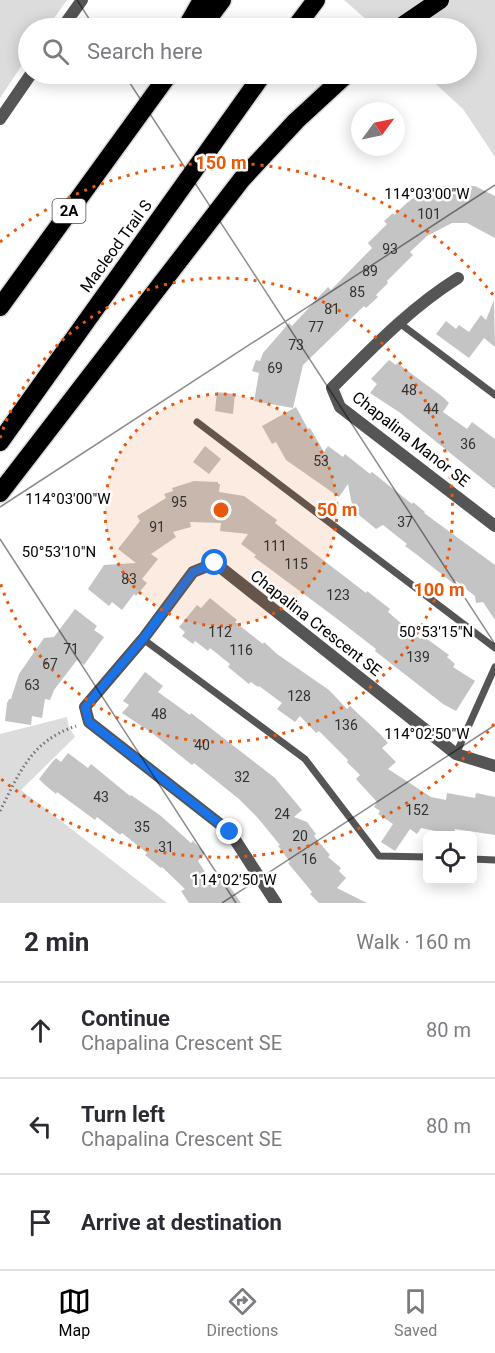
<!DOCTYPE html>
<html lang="en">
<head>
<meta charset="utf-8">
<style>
	:root { --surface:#fff; --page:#f2f2f3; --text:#2b2b33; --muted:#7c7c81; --line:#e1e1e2; --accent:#000 }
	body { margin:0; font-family:Roboto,sans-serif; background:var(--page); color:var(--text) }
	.controls { position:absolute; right:18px; bottom:18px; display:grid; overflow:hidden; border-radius:9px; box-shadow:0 3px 15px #0003 }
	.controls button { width:54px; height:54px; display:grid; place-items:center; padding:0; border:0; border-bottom:2px solid var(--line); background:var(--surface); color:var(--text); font:30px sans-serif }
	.compass { position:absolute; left:351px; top:102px; width:54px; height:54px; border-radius:50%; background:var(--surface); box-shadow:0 3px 15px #0003; rotate:57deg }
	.stop { position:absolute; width:18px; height:18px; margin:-14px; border:4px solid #1a73e8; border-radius:50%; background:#fff }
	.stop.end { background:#1a73e8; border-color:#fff; box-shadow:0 2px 6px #0008 }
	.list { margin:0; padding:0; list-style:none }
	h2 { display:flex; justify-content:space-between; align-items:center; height:78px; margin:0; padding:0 24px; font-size:26px }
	h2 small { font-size:20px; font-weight:400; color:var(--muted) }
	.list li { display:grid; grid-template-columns:39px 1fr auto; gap:18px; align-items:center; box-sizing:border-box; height:96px; padding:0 24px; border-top:2px solid var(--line) }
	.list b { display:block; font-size:22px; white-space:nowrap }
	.list p { margin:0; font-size:20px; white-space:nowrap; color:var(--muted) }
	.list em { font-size:20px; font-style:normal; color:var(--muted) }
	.icon { flex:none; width:33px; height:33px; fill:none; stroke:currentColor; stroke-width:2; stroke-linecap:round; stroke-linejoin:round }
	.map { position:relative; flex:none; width:495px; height:903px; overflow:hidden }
	.search { position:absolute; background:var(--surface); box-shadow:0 3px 15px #0003; left:18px; right:18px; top:18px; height:66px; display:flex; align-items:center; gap:15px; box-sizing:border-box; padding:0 21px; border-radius:33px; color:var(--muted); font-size:22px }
	.sheet { height:366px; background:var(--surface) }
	nav { display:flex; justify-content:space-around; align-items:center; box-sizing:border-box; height:84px; border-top:2px solid var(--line); background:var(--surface); font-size:16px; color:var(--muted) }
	nav a { display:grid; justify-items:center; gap:3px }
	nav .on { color:var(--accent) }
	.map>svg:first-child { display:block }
</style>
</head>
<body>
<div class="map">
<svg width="495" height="903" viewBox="0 0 495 903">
	<rect width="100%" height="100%" fill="#fff"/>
	<path fill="#dcdcdc" d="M0 0H67L47 28H28V56L0 98Z
		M344 0H495V157L463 109 425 74H466V28H376Z
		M67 717 69 727 75 737 21 790 167 903H0V734Z"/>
	<path fill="#c4c4c4" d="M444 186H475L495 196V238L467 223H452L427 236 410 252 413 255 387 281 388 283 376 295 378 297 366 308 364 306 303 365 293 408 254 401 259 373 252 371 256 360 260 361 263 353 289 323 292 326 328 287 331 290 372 248 368 243 387 224 384 221 393 213 394 215 410 200 423 193 424 196Z
		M494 300 495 347 484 338 469 358 436 334 446 321 456 329 459 325 469 332 481 315 486 320Z
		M389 360 396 365 397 363 443 397 449 403 443 412 467 429 472 422 495 439V489L399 412 370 393 377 384 371 379Z
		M217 392 235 394 233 414 215 411Z
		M296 407 308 429 310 428 324 452 328 446 343 457 345 454 370 474 372 472 412 504 413 502 425 512 424 513 495 565V620L483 602 476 603 475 596 456 581 454 584 416 554 405 546 407 544 383 525 376 529 353 510 348 484 339 497 286 460 276 442 272 444 262 426Z
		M205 446 221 459 209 474 193 462Z
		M194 481 218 482V484H220L219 492 244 496 277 520 275 523 366 593 367 591 390 609 388 612 417 637 421 639 423 636 449 655 447 657 455 664 453 667 475 681 456 711 443 704 375 651 376 649 336 618 254 557 256 555 241 544 248 534 220 531 221 523 190 522 191 527 173 532 176 537 151 554 158 559 142 579 147 583 136 596 134 594 122 610 112 602 109 606 88 589 104 565 136 563 118 549 140 521 137 516 166 498 164 494 173 491 172 488Z
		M210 598 237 620 235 622 263 644 264 642 277 654 329 690 347 709 350 706 380 734 388 743 382 748 396 762 388 769 431 797 446 800 447 793 475 798 476 793 495 797V835L455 829 454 835 421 828 417 834 410 829 395 851 381 842 393 824 378 814 380 811 374 807 377 802 356 779 360 775 347 762 348 760 319 731 316 733 300 716 295 722 277 709 282 703 259 686 258 687 251 682 249 684 228 667 230 664 210 648 208 651 195 641 193 644 182 636 185 632 179 627 197 605 201 608Z
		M75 609 97 626 94 630 104 637 84 665 77 660 54 690 50 700 45 699 42 718 32 716 31 725 5 721 7 703 9 699H11L19 674 44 638 54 637Z
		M145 672 163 686 158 692 190 715 191 713 275 778 302 810 294 817 307 822 316 834 314 836 330 855 328 857 341 868 339 871 346 878 337 888 367 903H319L310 894 312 892 288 863 290 862 278 846 280 845 257 817 239 799 194 763 192 765 152 733 122 713 129 705 123 701Z
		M68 753 88 768 91 764 130 796 131 795 161 816 191 843 193 841 205 853 198 861 211 881 224 872 232 885 230 887 241 903H189L181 891 185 889 162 867 161 868 145 855 147 853 122 833 120 835 97 817 95 820 57 792 56 794 45 785 39 779 53 761 56 758 61 762Z"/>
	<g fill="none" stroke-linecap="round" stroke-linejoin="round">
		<g stroke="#dbdbdb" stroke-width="21">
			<path id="motorway" d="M186 28 202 0
				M201 28 222 0
				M295 28 316 0
				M399 28 440 0
				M0 307 169 74
				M0 442 263 74
				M0 493 242 179 296 121 347 74"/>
		</g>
		<path stroke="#777" stroke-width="3" stroke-dasharray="1.5 3" stroke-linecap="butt" d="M0 811C20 772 31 741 76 726"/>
		<path stroke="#555" stroke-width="7" d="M398 322 495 395
			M197 422 495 648
			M143 639 305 759 379 856 428 857
			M456 754 495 667
			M472 859 495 860"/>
		<path stroke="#555" stroke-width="12" d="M62 28 82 0
			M0 119 31 74
			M458 278C410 308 372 348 332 388L340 407 495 526
			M276 903 230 832 89 722 85 707 143 639 193 572 215 563 456 754 495 766"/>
		<use href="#motorway" stroke="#000" stroke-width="18"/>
	</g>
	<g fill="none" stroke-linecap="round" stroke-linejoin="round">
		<path stroke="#1a73e8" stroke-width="8" d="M215 563 193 572 143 639 85 707 89 722 230 832"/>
	</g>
	<path fill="none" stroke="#000" stroke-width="1.5" stroke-opacity="0.45" d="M77 0 95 28M124 74 495 644M0 507 495 185M0 539 236 903M222 903 495 725"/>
	<circle cx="221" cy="510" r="116" fill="#e8590c" fill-opacity=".12"/>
	<g fill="none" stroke="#e8590c" stroke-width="3" stroke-dasharray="3 6">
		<circle cx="221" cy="510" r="116"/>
		<path d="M0 438A232 232 0 1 1 0 582"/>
		<path d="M494 724A347 347 0 0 1 0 778M0 242A347 347 0 0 1 494 296"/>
	</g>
	<g text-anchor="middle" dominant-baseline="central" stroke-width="5" stroke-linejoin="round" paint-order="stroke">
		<g font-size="14" fill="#313131">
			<text x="429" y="214">101</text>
			<text x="390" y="249">93</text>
			<text x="370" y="271">89</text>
			<text x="357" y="292">85</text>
			<text x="332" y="309">81</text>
			<text x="316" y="327">77</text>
			<text x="296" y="345">73</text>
			<text x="275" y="368">69</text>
			<text x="409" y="390">48</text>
			<text x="431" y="409">44</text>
			<text x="468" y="444">36</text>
			<text x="321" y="461">53</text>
			<text x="179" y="502">95</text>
			<text x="405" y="522">37</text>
			<text x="157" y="527">91</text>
			<text x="275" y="546">111</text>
			<text x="296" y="564">115</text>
			<text x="129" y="579">83</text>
			<text x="338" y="595">123</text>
			<text x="220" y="632">112</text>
			<text x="71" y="649">71</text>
			<text x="241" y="650">116</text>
			<text x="418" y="657">139</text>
			<text x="50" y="664">67</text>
			<text x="32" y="685">63</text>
			<text x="299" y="696">128</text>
			<text x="159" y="714">48</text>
			<text x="346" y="725">136</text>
			<text x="202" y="745">40</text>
			<text x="242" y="777">32</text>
			<text x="101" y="797">43</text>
			<text x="417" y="810">152</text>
			<text x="282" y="814">24</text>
			<text x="142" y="827">35</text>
			<text x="300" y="836">20</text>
			<text x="166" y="847">31</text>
			<text x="309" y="859">16</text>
		</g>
		<rect fill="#fff" stroke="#4c4c4c" stroke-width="1.5" x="52.5" y="199" width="33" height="24" rx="4.5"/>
		<g font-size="15" font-weight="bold" fill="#000">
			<text x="69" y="211">2A</text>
		</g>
		<g font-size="16" fill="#000" stroke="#fff">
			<text transform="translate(116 246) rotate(-54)">Macleod Trail S</text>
			<text transform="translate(411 439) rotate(38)">Chapalina Manor SE</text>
			<text transform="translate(316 623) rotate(38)">Chapalina Crescent SE</text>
		</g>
	</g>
	<g font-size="15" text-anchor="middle" fill="#000" stroke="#fff" stroke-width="5" stroke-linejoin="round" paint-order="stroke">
		<text x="427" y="199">114°03'00"W</text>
		<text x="68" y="504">114°03'00"W</text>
		<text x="59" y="557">50°53'10"N</text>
		<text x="436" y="637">50°53'15"N</text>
		<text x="427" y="739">114°02'50"W</text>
		<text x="234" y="885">114°02'50"W</text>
	</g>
	<circle cx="221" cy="510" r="9" fill="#e8590c" stroke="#fff" stroke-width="3"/>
	<g font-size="18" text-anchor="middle" font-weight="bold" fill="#e8590c" stroke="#fff" stroke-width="5" stroke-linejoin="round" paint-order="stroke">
		<text x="221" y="169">150 m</text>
		<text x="337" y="516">50 m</text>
		<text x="439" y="596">100 m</text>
	</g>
</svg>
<div class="controls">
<button><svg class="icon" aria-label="locate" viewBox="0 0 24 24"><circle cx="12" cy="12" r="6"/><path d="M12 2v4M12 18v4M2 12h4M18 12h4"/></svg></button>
</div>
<svg class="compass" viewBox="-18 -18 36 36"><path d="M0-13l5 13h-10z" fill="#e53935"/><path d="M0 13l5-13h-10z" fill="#7c7c81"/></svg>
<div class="stop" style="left:215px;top:563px"></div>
<div class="stop end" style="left:230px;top:832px"></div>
<div class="search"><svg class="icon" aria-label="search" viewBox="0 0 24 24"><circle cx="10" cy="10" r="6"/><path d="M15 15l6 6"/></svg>Search here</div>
</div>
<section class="sheet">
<h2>2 min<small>Walk · 160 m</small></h2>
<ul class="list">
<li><svg class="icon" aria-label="ahead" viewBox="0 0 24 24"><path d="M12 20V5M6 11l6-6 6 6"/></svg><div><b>Continue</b><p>Chapalina Crescent SE</p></div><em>80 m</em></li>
<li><svg class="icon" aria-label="left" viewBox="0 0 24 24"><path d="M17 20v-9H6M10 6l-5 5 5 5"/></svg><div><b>Turn left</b><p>Chapalina Crescent SE</p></div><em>80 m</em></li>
<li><svg class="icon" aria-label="arrive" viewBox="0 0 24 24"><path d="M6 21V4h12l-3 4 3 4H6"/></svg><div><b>Arrive at destination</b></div></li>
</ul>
</section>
<nav>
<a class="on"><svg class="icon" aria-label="map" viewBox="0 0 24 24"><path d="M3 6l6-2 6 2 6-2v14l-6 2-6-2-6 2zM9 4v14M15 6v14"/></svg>Map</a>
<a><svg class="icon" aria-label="directions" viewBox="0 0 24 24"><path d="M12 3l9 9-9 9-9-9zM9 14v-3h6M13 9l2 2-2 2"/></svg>Directions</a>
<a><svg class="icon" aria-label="saved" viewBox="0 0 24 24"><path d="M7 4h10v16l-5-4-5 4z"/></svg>Saved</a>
</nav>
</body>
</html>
